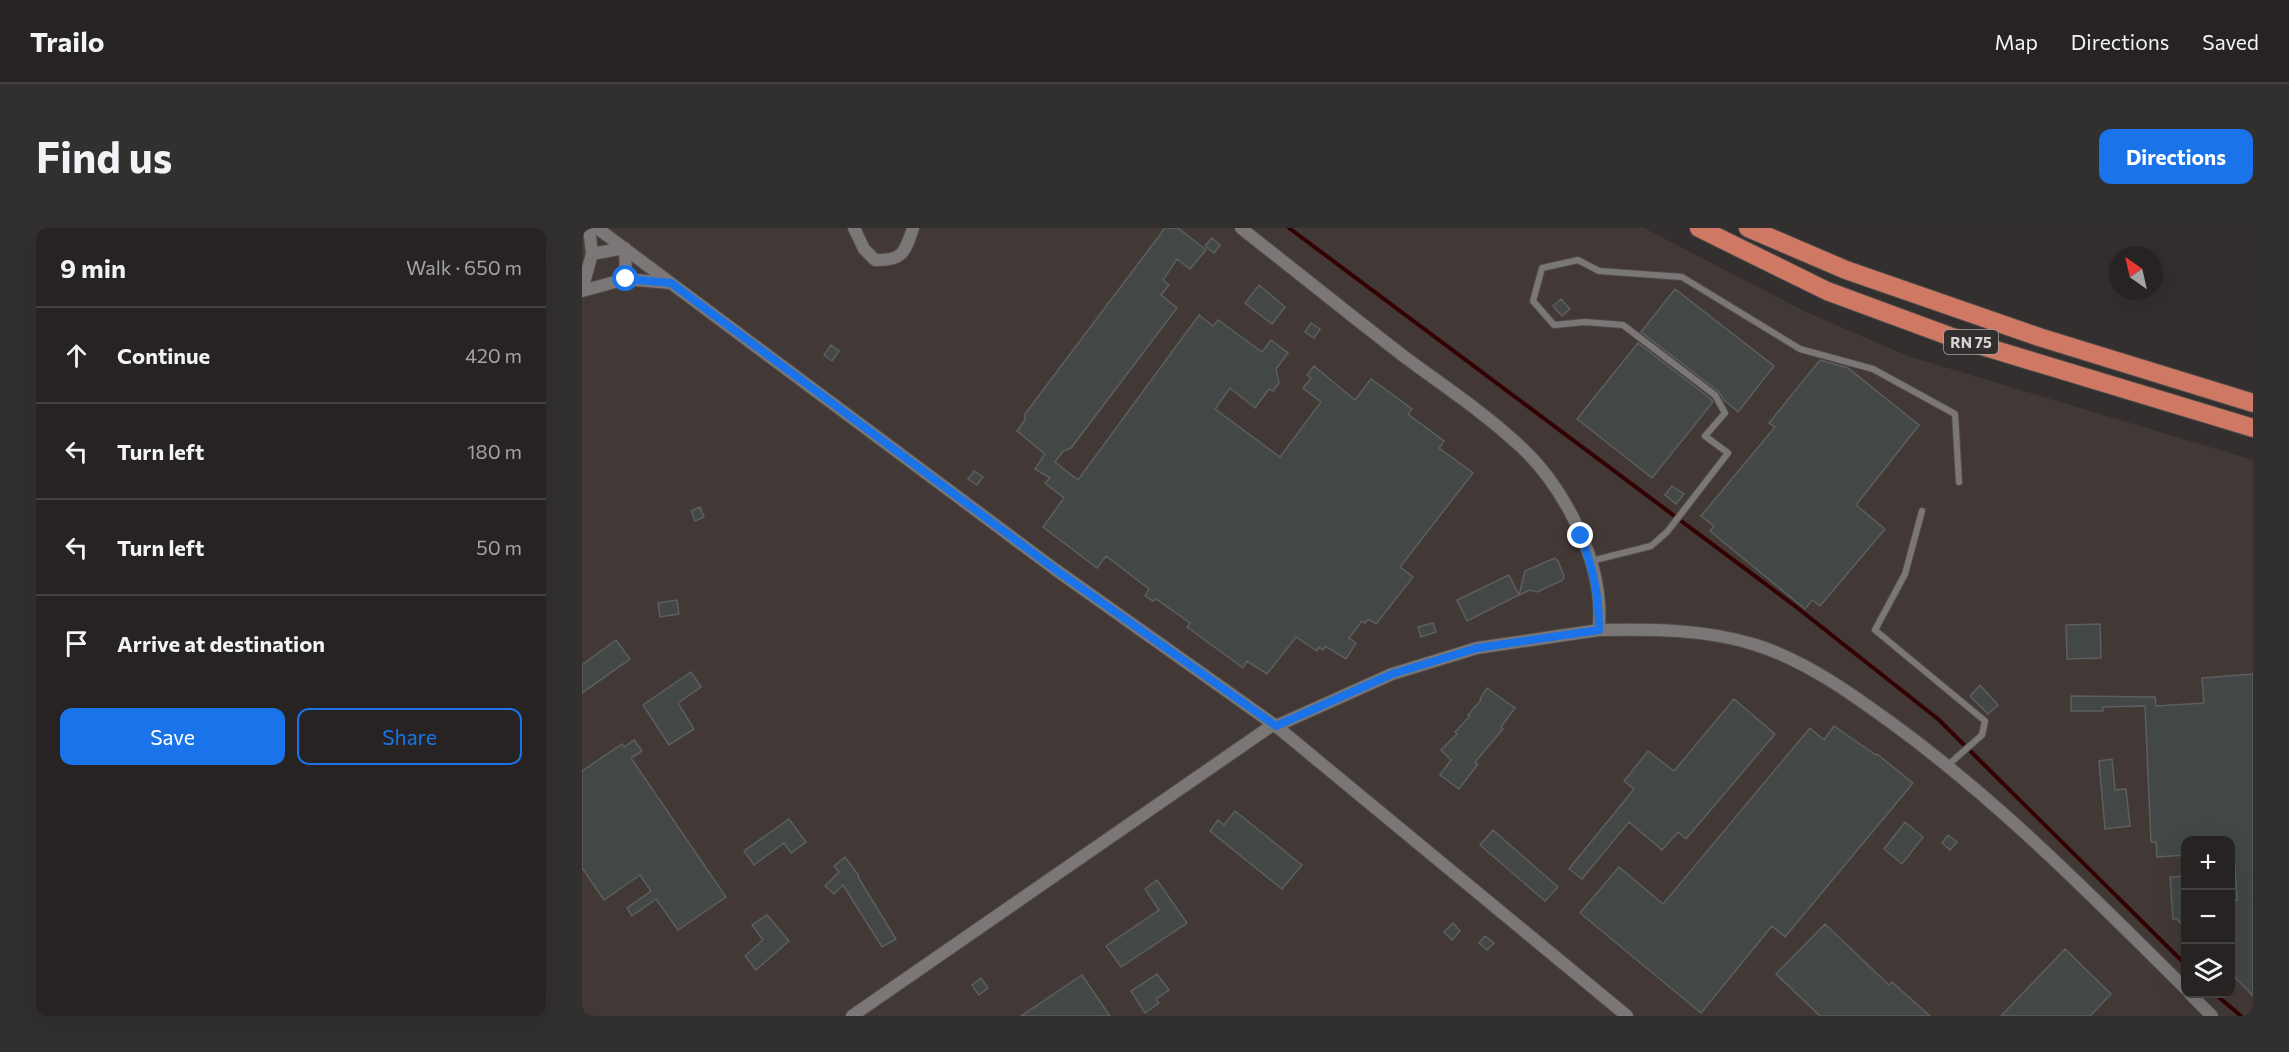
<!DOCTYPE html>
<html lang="en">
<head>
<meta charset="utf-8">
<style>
	:root { --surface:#262322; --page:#322f2f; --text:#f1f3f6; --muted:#a4a4a5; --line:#424040; --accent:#1a73e8 }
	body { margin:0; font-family:Commissioner,sans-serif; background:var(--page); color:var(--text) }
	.controls { position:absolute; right:18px; bottom:18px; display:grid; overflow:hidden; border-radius:12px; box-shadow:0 6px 24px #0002 }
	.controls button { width:54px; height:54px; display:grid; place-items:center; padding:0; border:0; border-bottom:2px solid var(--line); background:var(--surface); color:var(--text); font:30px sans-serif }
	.compass { position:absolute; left:1527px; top:18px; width:54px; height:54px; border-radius:50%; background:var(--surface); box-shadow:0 6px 24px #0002; rotate:326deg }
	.stop { position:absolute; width:18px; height:18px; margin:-14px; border:4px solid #1a73e8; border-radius:50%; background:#fff }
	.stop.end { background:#1a73e8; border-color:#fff; box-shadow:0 2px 6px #0008 }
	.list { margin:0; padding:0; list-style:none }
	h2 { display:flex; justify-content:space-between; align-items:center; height:78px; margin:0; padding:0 24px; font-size:26px }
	h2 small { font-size:20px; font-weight:400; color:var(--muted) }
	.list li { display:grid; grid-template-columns:39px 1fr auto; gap:18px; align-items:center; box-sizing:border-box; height:96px; padding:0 24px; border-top:2px solid var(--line) }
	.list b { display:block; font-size:22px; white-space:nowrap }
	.list em { font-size:20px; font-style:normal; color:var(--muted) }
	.actions { display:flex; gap:12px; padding:18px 24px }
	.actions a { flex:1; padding:14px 0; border:2px solid var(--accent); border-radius:12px; text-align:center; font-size:21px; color:var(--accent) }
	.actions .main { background:var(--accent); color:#fff }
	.icon { flex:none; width:33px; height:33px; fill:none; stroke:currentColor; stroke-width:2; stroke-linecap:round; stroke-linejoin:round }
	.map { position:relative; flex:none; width:1671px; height:788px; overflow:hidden; border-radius:12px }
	header { display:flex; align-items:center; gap:36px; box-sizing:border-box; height:84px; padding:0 30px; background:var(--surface); border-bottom:2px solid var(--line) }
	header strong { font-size:28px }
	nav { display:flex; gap:33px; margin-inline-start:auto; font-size:21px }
	.intro { display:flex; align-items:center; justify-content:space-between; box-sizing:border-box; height:144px; padding:0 36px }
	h1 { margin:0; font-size:42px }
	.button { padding:15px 27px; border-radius:12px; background:var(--accent); color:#fff; font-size:21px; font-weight:700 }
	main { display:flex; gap:36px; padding:0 36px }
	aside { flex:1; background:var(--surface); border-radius:12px; box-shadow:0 6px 24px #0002 }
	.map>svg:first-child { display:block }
</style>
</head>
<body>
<header>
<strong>Trailo</strong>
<nav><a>Map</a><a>Directions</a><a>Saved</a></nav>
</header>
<div class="intro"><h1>Find us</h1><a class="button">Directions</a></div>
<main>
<aside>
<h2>9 min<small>Walk · 650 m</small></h2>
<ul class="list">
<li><svg class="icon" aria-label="ahead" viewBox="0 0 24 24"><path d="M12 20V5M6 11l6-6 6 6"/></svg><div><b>Continue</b></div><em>420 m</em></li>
<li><svg class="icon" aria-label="left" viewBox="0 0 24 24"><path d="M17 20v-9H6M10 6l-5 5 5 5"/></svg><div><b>Turn left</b></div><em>180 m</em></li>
<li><svg class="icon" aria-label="left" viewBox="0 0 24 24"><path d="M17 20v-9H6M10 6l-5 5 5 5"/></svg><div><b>Turn left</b></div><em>50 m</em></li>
<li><svg class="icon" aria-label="arrive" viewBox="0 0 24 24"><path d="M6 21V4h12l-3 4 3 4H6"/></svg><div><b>Arrive at destination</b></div></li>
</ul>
<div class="actions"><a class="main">Save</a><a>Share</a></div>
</aside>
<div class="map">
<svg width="1671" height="788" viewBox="0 0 1671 788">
	<rect width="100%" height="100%" fill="#322f2e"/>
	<path fill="#423937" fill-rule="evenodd" d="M0 0H1062L1222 83 1326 128 1671 232V788H0ZM1604 612H1648V766H1604Z"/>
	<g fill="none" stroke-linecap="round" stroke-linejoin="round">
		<path stroke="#330100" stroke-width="4" d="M707 0 1213 378 1356 491 1604 737
			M1633 766 1659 788"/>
	</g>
	<path fill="#434746" stroke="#5b5f5e" stroke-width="1.5" d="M583 0H596L624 22 608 41 595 31 581 52 587 57 579 67 595 80 489 220 481 223 473 234 496 252 617 87 631 98 636 92 680 124 689 112 706 125 694 141 697 155 691 163 687 161 673 180 648 160 633 181 698 229 739 174 721 160 729 150 725 147 732 138 773 172 789 151 830 181 826 186 862 213 857 220 891 245 818 339 831 349 794 396 786 391 783 395 780 393 767 410 774 415 764 431 743 418 741 422 737 419 735 423 714 409 685 446 665 433 661 440 605 399 608 395 574 371 571 373 563 368 567 361 524 328 515 340 461 299 482 270 463 255 468 250 453 241 463 226 435 203 443 192V186Z
		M630 10 638 17 632 25 623 18Z
		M677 57 703 79 690 96 663 75Z
		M1093 61 1192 138 1156 184 1142 172 1136 163 1059 104Z
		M979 71 988 81 980 88 971 78Z
		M729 95 738 101 732 110 723 104Z
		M1056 115 1129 171 1131 174 1070 250 995 191Z
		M249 117 257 123 250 133 242 127Z
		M1238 132 1266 140 1337 197 1274 277 1303 301 1238 378 1230 372 1223 381 1128 303 1132 298 1119 288 1193 199 1187 195Z
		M392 243 401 249 395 257 386 251Z
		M1090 258 1102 266 1094 276 1083 267Z
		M118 279 122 289 113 293 109 283Z
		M973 330 976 333 982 348 981 352 955 364 948 362 937 367 943 343Z
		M927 347 937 367 885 393 875 372Z
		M95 372 97 386 78 389 76 375Z
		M851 395 854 404 839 409 836 399Z
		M1518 396 1519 430 1485 431 1484 397Z
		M34 412 48 431 0 465V437Z
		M109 444 119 459 96 475 112 501 87 517 61 477Z
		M1671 446V768L1648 744V673L1655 672 1652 624H1648V612H1604V627L1575 629 1574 614H1569L1563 478 1521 479V483H1489V468L1573 469 1574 478 1622 475 1620 450Z
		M1398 457 1416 477 1406 486 1388 468Z
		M905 460 933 480 919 499 921 501 893 534 896 536 877 561 858 547 869 532 859 522 875 506 873 504 888 488 886 487 899 472 898 471Z
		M1152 471 1193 506 1104 611 1096 604 1080 622 1047 594 1000 651 987 641 1052 561 1042 553 1066 523 1092 543Z
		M1252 498 1294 527 1295 526 1331 555 1203 709 1190 698 1119 785 998 685 1037 639 1081 676 1228 500 1242 512Z
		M52 512 60 523 49 530 144 669 96 702 74 671 50 688 45 680 69 663 58 647 22 672 0 640V543L40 516 42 519Z
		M1530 531 1533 562 1544 561 1548 598 1523 601 1517 533Z
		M653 583 720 637 700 661 628 603 636 592 642 597Z
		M207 591 224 614 209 625 202 615 172 637 162 623Z
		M1323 594 1341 609 1320 636 1302 621Z
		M911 602 976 659 963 673 898 617Z
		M1366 607 1375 614 1368 622 1360 615Z
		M263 629 277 648 276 649 314 711 300 719 261 657 252 666 243 658 257 644 252 638Z
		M1604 648V701L1595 691H1591L1588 649Z
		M575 652 605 695 539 739 524 718 577 682 563 661Z
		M185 687 207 713 174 742 163 728 181 712 170 697Z
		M871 695 878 703 870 712 862 704Z
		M1243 696 1307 757 1310 754 1348 788H1238L1194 746Z
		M903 708 912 715 905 722 897 715Z
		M1483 721 1529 766 1508 788H1419Z
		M575 746 587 762 574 771 577 775 563 785 549 763Z
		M500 747 528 788H439Z
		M399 750 406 760 397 767 390 757Z"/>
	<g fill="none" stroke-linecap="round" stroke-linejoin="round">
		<g stroke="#4f4c4b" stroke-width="8">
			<path id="lane" d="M1340 283 1323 346 1293 402 1403 493 1400 507 1366 537
				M1009 333 1069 318 1085 304 1146 225 1123 208 1143 185 1133 167 1041 97 1003 94 972 97 951 73 960 40 996 32 1017 43 1100 49 1218 121 1291 141 1373 186 1377 254"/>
		</g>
		<g stroke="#4f4c4b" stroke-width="14">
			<path id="street" d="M15 0 474 342 694 498 1045 788
				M272 0 282 21 293 32C320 33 323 25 331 0
				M659 0C712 42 766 85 820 127 860 157 902 184 939 219 978 255 1013 320 1017 374 1018 383 1017 393 1017 402L895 420 810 446 694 498
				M10 26 43 20 44 51
				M0 62 10 26 7 0
				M0 63 44 51 87 55
				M1017 402C1069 401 1124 401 1174 417 1224 433 1270 466 1311 496 1418 574 1510 668 1604 761
				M1608 766 1630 788
				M270 788 692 496"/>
		</g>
		<g stroke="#4f4c4b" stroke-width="20">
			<path id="highway" d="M1117 0 1245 63 1367 108 1671 200
				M1166 0 1264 42 1457 109 1671 175"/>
		</g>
		<use href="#lane" stroke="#7b7776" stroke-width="6"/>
		<use href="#street" stroke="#7b7776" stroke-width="12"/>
		<use href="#highway" stroke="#cf7964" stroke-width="18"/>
	</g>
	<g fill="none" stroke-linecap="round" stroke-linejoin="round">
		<path stroke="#1a73e8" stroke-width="8" d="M44 51 89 55 474 342 694 498 810 446 895 420 1017 402C1017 366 1011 341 999 308"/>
	</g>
	<g text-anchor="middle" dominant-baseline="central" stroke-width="4.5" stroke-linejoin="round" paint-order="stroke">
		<rect fill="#322f2e" stroke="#a6a3a3" stroke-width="1.5" x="1362" y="102" width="54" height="24" rx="4.5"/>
		<g font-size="15" font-weight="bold" fill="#d8d5d5">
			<text x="1389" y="114">RN 75</text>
		</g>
	</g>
</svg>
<div class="controls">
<button>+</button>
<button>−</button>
<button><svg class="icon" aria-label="layers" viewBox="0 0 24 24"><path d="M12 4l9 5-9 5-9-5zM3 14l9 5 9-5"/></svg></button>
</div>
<svg class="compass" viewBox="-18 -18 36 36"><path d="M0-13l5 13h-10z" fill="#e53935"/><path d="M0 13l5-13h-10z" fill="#a4a4a5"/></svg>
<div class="stop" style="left:44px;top:51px"></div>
<div class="stop end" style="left:999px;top:308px"></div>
</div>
</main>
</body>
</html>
